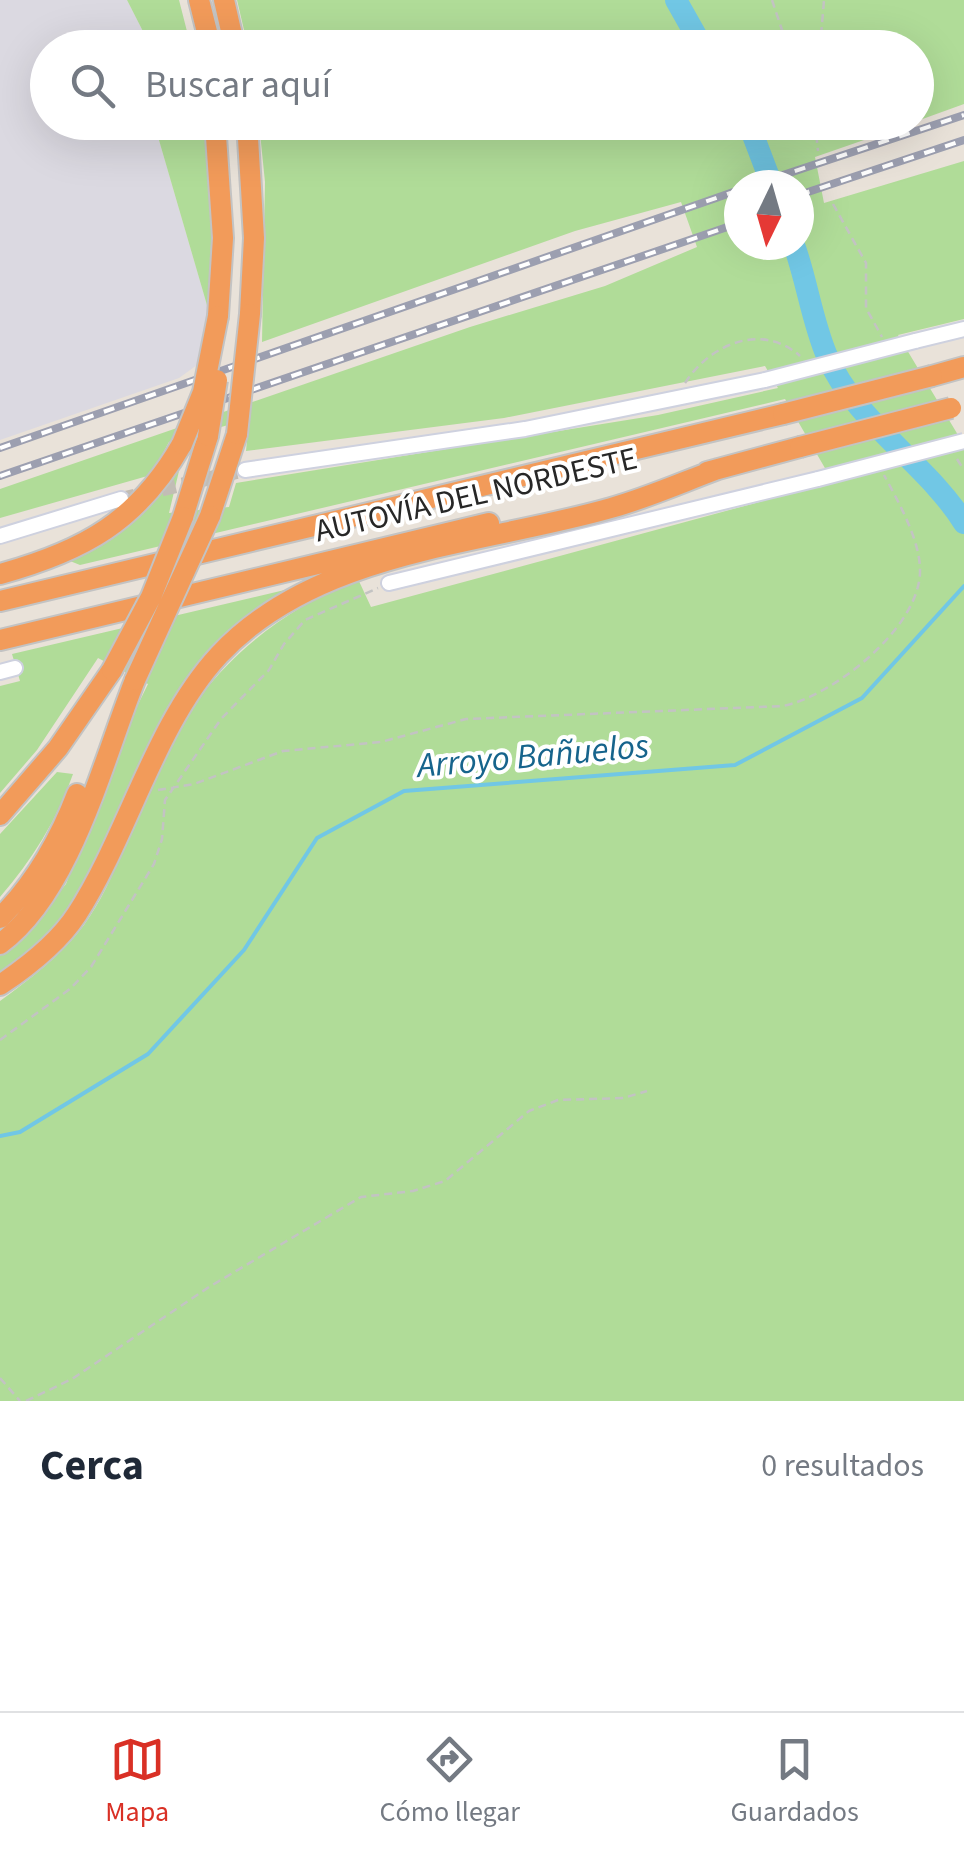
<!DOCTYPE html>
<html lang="es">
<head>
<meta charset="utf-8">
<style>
	:root { --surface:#fff; --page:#f6f6f7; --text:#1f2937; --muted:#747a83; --line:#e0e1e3; --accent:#d93025 }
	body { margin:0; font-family:"Source Sans 3",sans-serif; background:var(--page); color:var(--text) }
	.compass { position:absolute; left:724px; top:170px; width:90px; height:90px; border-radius:50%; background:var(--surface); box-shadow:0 10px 40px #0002; rotate:185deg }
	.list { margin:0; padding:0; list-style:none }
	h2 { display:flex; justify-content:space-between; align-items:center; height:130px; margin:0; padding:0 40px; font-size:42px }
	h2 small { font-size:32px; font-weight:400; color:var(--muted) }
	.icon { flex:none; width:55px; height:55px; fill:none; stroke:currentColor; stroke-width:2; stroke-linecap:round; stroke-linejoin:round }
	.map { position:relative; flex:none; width:964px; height:1401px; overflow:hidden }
	.search { position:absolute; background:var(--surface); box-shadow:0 10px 40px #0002; left:30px; right:30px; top:30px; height:110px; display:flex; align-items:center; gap:25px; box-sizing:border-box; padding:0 35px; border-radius:55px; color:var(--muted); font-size:38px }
	.sheet { height:310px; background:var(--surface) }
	nav { display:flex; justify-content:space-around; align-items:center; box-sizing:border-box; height:140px; border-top:2px solid var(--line); background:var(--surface); font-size:28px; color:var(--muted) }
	nav a { display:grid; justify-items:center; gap:5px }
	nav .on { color:var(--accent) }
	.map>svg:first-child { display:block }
</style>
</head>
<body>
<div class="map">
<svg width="964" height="1401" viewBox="0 0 964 1401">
	<rect width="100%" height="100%" fill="#e9e2d9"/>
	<path fill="#dbd9e1" d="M0 0H127L151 47 48 48V122L154 123 209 312 197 365 179 378 0 440Z"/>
	<path fill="#b0dc98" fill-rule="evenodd" d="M127 0H179L191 47H151Z
		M237 0H964V104L917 121 916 48 248 47Z
		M154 123H205L212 212 209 312Z
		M259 123H913L815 157 824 203 964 161V319L898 335 964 445V1401H0V1001C30 979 62 955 84 925 117 879 131 823 154 773 196 681 265 617 358 579L371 607 833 482 785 399 80 565 70 561 148 508 179 471 169 513 229 507 236 483 658 415 778 388 765 366 504 418 246 451 249 419 169 442 151 475 0 518V489L470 327 605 286 697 247 681 202 575 231 262 342 265 182ZM739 185H799V245H739Z
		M310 584 174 707 135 775 101 857 73 908 47 939 0 981V954L31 926 66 884 121 739 148 684 98 658 37 750 0 793V686L20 681 12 654Z
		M57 772 73 774C57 820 32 860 0 897V834Z"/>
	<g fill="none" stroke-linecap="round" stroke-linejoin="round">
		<path stroke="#71c7e5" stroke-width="4" d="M0 1136 20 1132 148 1054 244 950 317 838 404 791 735 765 862 698 964 586"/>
		<path stroke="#71c7e5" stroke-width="22" d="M676 0 703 48
			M748 122 772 185
			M794 245C807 281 812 321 827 356 855 422 927 463 964 523"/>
		<path stroke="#c2bdb5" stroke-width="14" stroke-dasharray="14 7" stroke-linecap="butt" d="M121 499 245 470"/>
		<g stroke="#ced1df" stroke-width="18">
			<path id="minor" d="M915 341 964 329
				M245 470 525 429 765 380
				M0 536 121 499
				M389 583 818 479
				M0 672 15 668"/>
		</g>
		<g stroke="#c3c3c3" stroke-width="24">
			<path id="highway" d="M199 0 211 48
				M224 0 235 48
				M215 122 223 238 218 316
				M247 122 254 238 250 314
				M932 376 964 367
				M707 472 800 447
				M210 516 237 434
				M183 517 208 436
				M0 574C84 551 138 521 182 444
				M0 601 783 414
				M0 640 489 523
				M0 815 58 748 112 670
				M0 918C36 882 59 841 77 794
				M0 944C71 892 103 760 135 680
				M0 985C27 967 59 942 77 914 128 835 155 724 219 655 317 550 482 545 611 508 647 498 683 482 718 469"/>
		</g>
		<path stroke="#c3c3c3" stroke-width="2.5" stroke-dasharray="8 5" stroke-linecap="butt" d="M772 0 788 48
			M820 48 824 0
			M815 122 818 151
			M833 204 866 263V308L882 337
			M685 383C710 344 762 322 800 356
			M957 459 964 470
			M158 790 194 784 283 751 381 742 466 719 783 706C833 696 921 627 920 570 920 540 898 501 884 475
			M0 1040 70 989 91 967 154 864 162 839 165 800 221 719 269 670 284 644 305 620 378 588
			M0 1378 20 1401
			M26 1401 72 1379 209 1287 361 1197 413 1191 445 1181 529 1111 558 1100 623 1098 647 1091"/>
		<use href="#minor" stroke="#fff" stroke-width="14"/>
		<use href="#highway" stroke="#f29b5a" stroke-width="20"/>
		<g stroke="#9c9fb0" stroke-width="8">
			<path id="rail" d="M753 185 964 115
				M799 195 964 140
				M0 448 739 190
				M0 476 739 223"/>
		</g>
		<use href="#rail" stroke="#fff" stroke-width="4" stroke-dasharray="11" stroke-linecap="butt"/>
		<g stroke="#ced1df" stroke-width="18" stroke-linecap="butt">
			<path id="minor-bridge" d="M765 380 915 341
				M818 479 964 441"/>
		</g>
		<g stroke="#c3c3c3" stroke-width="24" stroke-linecap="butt">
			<path id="highway-bridge" d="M783 414 932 376
				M237 434 250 314
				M208 436 217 380
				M182 444 203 392 218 316
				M800 447 951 408
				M112 670 151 597 183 517
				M135 680 210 516"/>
		</g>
		<use href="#minor-bridge" stroke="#fff" stroke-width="14"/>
		<use href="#highway-bridge" stroke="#f29b5a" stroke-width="20"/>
	</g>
	<g text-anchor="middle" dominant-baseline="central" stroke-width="8" stroke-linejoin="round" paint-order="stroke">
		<g font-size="32" fill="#272727" stroke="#fff">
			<text transform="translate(476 495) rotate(-13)">AUTOVÍA DEL NORDESTE</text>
		</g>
		<g font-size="35" font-style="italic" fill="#16648c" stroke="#fff">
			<text transform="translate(533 756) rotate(-5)">Arroyo Bañuelos</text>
		</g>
	</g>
</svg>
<svg class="compass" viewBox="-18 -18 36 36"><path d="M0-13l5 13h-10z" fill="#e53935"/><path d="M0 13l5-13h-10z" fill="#747a83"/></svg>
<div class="search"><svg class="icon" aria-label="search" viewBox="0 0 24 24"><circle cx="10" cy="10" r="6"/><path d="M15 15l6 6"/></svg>Buscar aquí</div>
</div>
<section class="sheet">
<h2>Cerca<small>0 resultados</small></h2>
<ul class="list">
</ul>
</section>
<nav>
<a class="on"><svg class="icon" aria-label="map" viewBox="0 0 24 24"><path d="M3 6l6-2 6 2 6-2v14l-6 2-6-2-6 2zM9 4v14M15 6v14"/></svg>Mapa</a>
<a><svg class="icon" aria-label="directions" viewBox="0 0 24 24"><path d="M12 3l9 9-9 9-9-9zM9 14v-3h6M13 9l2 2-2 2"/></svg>Cómo llegar</a>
<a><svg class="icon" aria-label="saved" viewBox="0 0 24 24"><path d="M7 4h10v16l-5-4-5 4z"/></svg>Guardados</a>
</nav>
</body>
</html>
